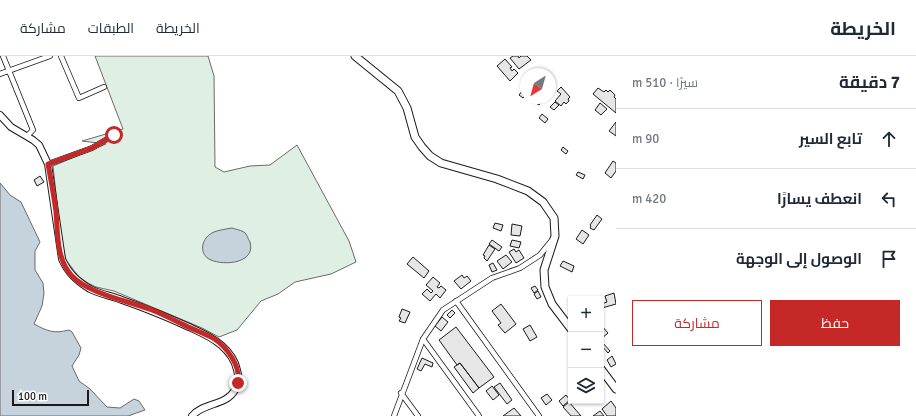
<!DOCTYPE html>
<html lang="ar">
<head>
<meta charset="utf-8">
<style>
	:root { --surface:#fff; --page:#f6f6f7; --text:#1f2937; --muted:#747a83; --line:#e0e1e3; --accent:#c62828 }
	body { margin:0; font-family:Signika,Cairo,sans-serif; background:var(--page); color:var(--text); direction:rtl }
	.controls { position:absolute; right:12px; bottom:12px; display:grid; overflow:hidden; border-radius:0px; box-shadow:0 1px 3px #0004 }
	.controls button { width:36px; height:36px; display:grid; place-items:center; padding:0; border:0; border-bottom:1px solid var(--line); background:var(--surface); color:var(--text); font:20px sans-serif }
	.compass { position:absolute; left:520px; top:12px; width:36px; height:36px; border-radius:50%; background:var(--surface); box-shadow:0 1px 3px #0004; rotate:217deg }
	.scale { position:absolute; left:12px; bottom:10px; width:77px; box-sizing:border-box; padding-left:4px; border:2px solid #1a1a1a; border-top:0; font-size:11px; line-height:14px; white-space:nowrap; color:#1a1a1a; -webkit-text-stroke:3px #fff; paint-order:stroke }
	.stop { position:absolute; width:12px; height:12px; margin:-9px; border:3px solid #c62828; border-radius:50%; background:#fff }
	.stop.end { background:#c62828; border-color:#fff; box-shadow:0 1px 4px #0008 }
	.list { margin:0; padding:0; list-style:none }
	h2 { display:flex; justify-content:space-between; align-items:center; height:52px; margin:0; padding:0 16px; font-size:17px }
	h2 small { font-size:13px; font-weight:400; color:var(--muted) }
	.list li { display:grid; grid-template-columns:26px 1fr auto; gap:12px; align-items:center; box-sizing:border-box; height:60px; padding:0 16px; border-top:1px solid var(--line) }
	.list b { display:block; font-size:15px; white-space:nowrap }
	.list em { font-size:13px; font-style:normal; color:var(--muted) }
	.actions { display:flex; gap:8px; padding:12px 16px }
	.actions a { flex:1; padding:9px 0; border:1px solid var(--accent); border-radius:0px; text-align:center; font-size:14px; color:var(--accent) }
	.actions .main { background:var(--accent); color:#fff }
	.icon { flex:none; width:22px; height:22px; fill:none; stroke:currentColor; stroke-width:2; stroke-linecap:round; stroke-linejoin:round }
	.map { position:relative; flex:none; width:616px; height:360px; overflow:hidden; direction:ltr }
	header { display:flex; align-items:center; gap:24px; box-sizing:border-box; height:56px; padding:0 20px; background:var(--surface); border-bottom:1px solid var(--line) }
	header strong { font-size:19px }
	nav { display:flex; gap:22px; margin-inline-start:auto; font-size:14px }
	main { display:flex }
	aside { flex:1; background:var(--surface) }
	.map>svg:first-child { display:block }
</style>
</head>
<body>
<header>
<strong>الخريطة</strong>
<nav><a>الخريطة</a><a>الطبقات</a><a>مشاركة</a></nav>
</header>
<main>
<aside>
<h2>7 دقيقة<small>سيرًا · 510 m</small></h2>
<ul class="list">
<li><svg class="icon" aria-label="ahead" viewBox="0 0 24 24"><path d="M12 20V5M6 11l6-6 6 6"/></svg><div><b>تابع السير</b></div><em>90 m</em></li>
<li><svg class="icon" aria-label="left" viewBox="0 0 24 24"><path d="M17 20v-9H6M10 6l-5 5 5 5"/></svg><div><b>انعطف يسارًا</b></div><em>420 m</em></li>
<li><svg class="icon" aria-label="arrive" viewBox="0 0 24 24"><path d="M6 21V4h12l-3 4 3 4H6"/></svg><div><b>الوصول إلى الوجهة</b></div></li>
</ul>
<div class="actions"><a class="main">حفظ</a><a>مشاركة</a></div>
</aside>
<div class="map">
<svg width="616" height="360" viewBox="0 0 616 360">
	<rect width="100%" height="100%" fill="#fff"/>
	<path fill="#e0efe3" stroke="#6a6a6a" d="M95 0H208L214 20 215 111 224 116 250 110 270 109 297 89 349 185 356 206 331 218 295 226 278 238 261 245 237 274 219 281 202 272 114 235 96 231 88 227 79 221 66 204 61 184 53 110 106 88 82 85 123 73Z"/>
	<path fill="#c6d2dc" stroke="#6a6a6a" d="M0 127 10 139 21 146 40 186 35 195V214L43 227 44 237 42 250 34 268C47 275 54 278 69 274L72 276 81 292 79 299 72 310 79 325 90 333 107 351 120 352 134 343 139 345 145 354 128 360H0Z
		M232 172C235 173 240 174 244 176 247 178 248 183 250 186 256 207 225 210 211 204 198 199 201 181 214 176 219 174 226 173 232 172Z"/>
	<path fill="#e6e6e6" stroke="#1a1a1a" d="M513 0H518L519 2 521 0H527L531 4 519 13 510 2Z
		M505 3 512 11 510 12 512 15 514 13 518 17 510 25 497 10Z
		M526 30V38L523 42 519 39Z
		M561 31 570 41 568 43 569 45 566 48 564 46 561 50 555 45 561 38 557 35Z
		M598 32 604 36 606 34 608 36 610 34 615 39 614 41 616 43V57L593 38Z
		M529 42H544L539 49Z
		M555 46 559 49 554 54 550 51Z
		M600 47 607 53 601 59 595 54Z
		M542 58 548 63 545 67 539 62Z
		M616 66V80L609 75Z
		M563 91 568 95 566 98 561 94Z
		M613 105 616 107V115L611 122 605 117Z
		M578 116 585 119 583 123 576 119Z
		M40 120 44 126 37 130 34 124Z
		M597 159 602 163 594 174 590 172 591 170 590 169Z
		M495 167 503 169 501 175 493 172Z
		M512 168 522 170 520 180 511 179Z
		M582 174 589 179 583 188 576 183Z
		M492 184 502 191 499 195 489 188Z
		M512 184 521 186 519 192 510 190Z
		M489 189 495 193 487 205 484 202 485 200 483 199Z
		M514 193 516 196 519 194 524 202 516 207 509 196Z
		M506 199 512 206 503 213 497 205Z
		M413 201 429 215 424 222 407 208Z
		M563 205 574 210 572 216 560 210Z
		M493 207 497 214 492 216 489 209Z
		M462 219 464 222 467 220 471 225 461 233 454 225Z
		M433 221 440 227 437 231 439 232 441 230 446 234 440 242 436 238 430 245 422 238 427 233 431 237 433 235 426 229Z
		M535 230 538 234 534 237 531 232Z
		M538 235 541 241 537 243 534 238Z
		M614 237 616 248 602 252 601 248 607 246 605 240Z
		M501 248 516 268 505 277 498 269 501 267 492 255Z
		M402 253 410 256 405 267 399 265 401 262 399 261Z
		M452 254 455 257 450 262 447 259Z
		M442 261 448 266 441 275 435 270Z
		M530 269 537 281 530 285 523 273Z
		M601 269 608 277 601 283Z
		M456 271 494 321 479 332 460 307 457 309 439 284Z
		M602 286 610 295 608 297 601 289Z
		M612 300 616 308 611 311 607 304Z
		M422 302 433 307 432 311 425 308 421 315 417 313Z
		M460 307 479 332 473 337 454 311Z
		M500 327 512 344 507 348 494 331Z
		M492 330 499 339 493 344 486 335Z
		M547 338 552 344 546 349 541 342Z
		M566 339 570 344 563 350 559 345Z
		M611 345 616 352V360H607L602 353Z
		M569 346 581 360H571L563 351Z
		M514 352 521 360H503Z
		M600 355 604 360H593Z"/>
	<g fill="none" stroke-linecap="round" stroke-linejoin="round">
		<g stroke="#1a1a1a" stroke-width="6">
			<path id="minor" d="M3 0 33 74 27 80
				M61 0 79 42 104 31
				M0 18 50 0
				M48 108 92 92 114 79
				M456 245 539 360
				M423 283 479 360
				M401 337 418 360
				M394 360 423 283 443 254 492 222 520 212 540 199 553 183"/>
		</g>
		<g stroke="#1a1a1a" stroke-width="8">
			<path id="tertiary" d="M0 59 11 71 33 84 39 89 48 108 62 203C68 217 77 225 90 233 100 238 112 240 122 244 145 252 167 261 189 271 200 276 212 281 221 289 228 295 235 304 237 314 239 321 240 327 235 334 226 350 204 346 192 360"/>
		</g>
		<g stroke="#1a1a1a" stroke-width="9">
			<path id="primary" d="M355 0 398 35 407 52 415 81 422 91 430 100 441 107 497 123 528 135 543 146 554 162 555 180 544 214 545 231 552 248 571 273
				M601 313 616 333"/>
		</g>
		<use href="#minor" stroke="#fff" stroke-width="4.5"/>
		<use href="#tertiary" stroke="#fff" stroke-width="6"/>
		<use href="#primary" stroke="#fff" stroke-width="7"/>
	</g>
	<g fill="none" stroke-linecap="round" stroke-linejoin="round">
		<path stroke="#c62828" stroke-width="5" d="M114 79 92 92 48 108C51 124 54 140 56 156 58 177 56 203 72 220 89 238 129 245 152 254 162 258 172 263 182 268 192 273 203 277 213 282 227 291 241 310 238 327"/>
	</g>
</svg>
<div class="controls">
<button>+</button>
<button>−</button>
<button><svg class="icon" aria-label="layers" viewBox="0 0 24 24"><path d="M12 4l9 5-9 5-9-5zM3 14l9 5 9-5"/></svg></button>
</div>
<svg class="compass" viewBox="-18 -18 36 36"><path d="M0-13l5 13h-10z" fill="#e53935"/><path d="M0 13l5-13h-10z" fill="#747a83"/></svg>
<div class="scale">100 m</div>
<div class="stop" style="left:114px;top:79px"></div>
<div class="stop end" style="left:238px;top:327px"></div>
</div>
</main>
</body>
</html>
